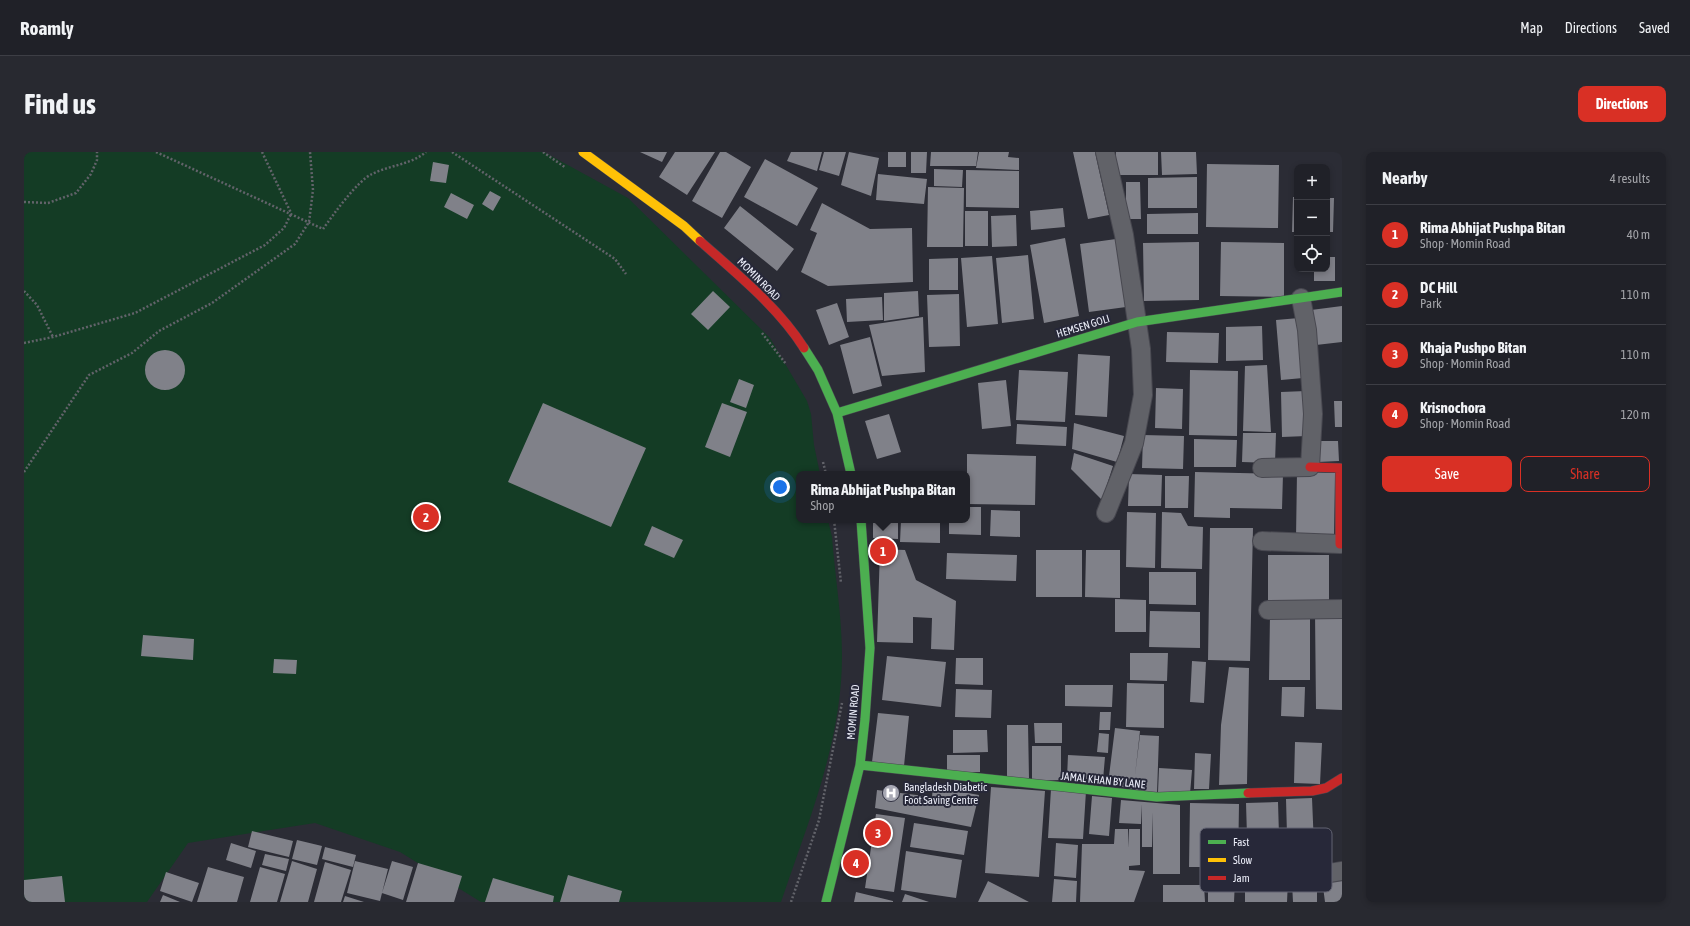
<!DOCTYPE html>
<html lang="en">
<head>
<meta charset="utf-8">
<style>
	:root { --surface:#202128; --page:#282930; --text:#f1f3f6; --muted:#a2a3a8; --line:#3d3e45; --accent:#d93025 }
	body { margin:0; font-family:"Asap Condensed",sans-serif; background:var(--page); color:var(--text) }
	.controls { position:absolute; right:12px; top:12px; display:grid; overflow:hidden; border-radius:8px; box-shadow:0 2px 6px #0003 }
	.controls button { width:36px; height:36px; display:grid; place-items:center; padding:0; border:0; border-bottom:1px solid var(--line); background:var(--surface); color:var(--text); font:20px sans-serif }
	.you { position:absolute; left:756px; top:335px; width:14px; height:14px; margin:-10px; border:3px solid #fff; border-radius:50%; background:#1a73e8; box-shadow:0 0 0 6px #1a73e833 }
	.badge { display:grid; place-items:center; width:26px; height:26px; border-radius:50%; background:var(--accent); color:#fff; font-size:13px; font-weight:700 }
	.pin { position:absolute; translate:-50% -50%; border:2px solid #fff; box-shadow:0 1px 4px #0006 }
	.popup { position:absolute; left:772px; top:319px; width:174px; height:52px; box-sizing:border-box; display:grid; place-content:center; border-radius:8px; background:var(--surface); filter:drop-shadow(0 1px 3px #0005); font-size:13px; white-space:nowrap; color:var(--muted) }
	.popup b { font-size:15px; color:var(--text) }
	.popup::after { content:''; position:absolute; left:50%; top:100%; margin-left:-8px; border:8px solid transparent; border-top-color:var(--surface) }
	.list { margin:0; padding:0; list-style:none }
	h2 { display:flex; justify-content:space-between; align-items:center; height:52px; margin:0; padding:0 16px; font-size:17px }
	h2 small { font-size:13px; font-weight:400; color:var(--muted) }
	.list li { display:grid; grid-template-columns:26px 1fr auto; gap:12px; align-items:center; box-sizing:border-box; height:60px; padding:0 16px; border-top:1px solid var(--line) }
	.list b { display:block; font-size:15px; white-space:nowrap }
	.list p { margin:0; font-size:13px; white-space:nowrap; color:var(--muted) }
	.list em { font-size:13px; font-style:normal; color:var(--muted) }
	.actions { display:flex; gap:8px; padding:12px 16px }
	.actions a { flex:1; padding:9px 0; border:1px solid var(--accent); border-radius:8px; text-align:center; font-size:14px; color:var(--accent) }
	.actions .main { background:var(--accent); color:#fff }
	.icon { flex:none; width:22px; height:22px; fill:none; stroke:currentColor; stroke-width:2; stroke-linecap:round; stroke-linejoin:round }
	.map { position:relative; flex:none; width:1318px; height:750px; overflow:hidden; border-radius:8px }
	header { display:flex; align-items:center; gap:24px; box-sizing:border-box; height:56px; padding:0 20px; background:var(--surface); border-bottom:1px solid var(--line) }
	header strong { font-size:19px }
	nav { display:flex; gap:22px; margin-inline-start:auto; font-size:14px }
	.intro { display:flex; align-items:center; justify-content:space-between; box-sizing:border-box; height:96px; padding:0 24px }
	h1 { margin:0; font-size:28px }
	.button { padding:10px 18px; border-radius:8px; background:var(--accent); color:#fff; font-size:14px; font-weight:700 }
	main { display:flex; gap:24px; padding:0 24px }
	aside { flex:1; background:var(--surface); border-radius:8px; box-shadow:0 2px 6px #0003 }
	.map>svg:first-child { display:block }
</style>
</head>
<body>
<header>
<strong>Roamly</strong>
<nav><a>Map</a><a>Directions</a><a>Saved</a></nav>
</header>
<div class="intro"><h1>Find us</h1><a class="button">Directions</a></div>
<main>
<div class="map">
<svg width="1318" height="750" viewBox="0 0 1318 750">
	<rect width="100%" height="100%" fill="#2b2c35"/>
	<path fill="#143c25" d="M0 0H520L604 46 746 186 783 249 787 262 790 293 796 322H775V368H804L808 385C811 425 818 464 818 504 818 590 784 670 757 750H457L376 700 291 671 164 691 123 750H0Z"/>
	<path fill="#808189" d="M616 0H643L638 10Z
		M651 0H691L663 43 635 25Z
		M696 0H702L727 15 698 66 668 49Z
		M767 0H798L793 19 763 9Z
		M800 0H822L815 24 795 18Z
		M825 0 855 6 847 44 817 33Z
		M864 0H882V15H864Z
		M887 0H903L902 21H887Z
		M907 0H954L952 14H906Z
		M955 0H985L984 5 995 6V18L952 16Z
		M1049 0H1071L1085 63 1064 67Z
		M1092 0H1134V23H1092Z
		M1137 0H1172L1173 22 1138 23Z
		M741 7 794 36 773 74 720 45Z
		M409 10 425 13 422 31 406 29Z
		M1183 12 1255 13 1254 76 1182 75Z
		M910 17 939 18 938 35 910 34Z
		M942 18 995 19V56L942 55Z
		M854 22 903 27 900 52 852 48Z
		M1173 25V56H1124V26Z
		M1102 30H1116L1117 67H1102Z
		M904 35 940 36 939 95H903Z
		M466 39 477 45 469 59 458 52Z
		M427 41 450 53 443 67 420 55Z
		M1269 45H1273V80H1268Z
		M1303 46H1310L1309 80H1303Z
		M798 51 846 77 888 76 889 130 804 134 777 120 793 81 786 78Z
		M716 54 770 97 753 119 700 76Z
		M1039 56 1041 75 1007 78 1006 59Z
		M941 59H964V94H941Z
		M1174 61V82H1123V62Z
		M992 63 993 94 968 95 967 64Z
		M1041 86 1055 164 1020 171 1006 93Z
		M1092 87 1102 155 1065 160 1056 92Z
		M1175 90V148L1120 149 1119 91Z
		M1197 90 1260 91V145L1196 144Z
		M1004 103 1010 167 978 171 972 106Z
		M968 104 974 172 943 175 937 106Z
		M1303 105H1311V129H1290V117H1303Z
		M934 106V138H905V107Z
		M689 139 706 155 684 178 667 162Z
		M894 139 895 164 860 169V141Z
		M935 142 936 194 905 195 903 143Z
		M858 145 859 168 823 170 822 147Z
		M813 151 825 185 805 193 792 158Z
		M1318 154V190L1292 193 1287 158Z
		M899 165 901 220 858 224 845 173Z
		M1275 166 1279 226 1257 228 1252 168Z
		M1238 174 1239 208 1202 209V175Z
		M1143 180 1195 181 1194 211 1142 210Z
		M846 185 858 234 829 242 816 193Z
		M121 218a20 20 0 1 1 40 0a20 20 0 1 1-40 0Z
		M1054 202 1086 204 1083 265 1051 263Z
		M1243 213 1247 280 1219 279 1221 214Z
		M995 218 1044 220 1041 270 992 268Z
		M1166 218 1214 219 1213 284 1165 283Z
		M715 227 730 233 722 256 706 250Z
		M982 228 987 274 958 277 954 231Z
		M1132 236 1159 237 1158 277 1131 276Z
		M1282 239 1283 284 1258 285 1257 240Z
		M1310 249H1318V275H1311Z
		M519 251 622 296 587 375 484 330Z
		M698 251 723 260 706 305 681 295Z
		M865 262 877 300 853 307 841 269Z
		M1050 271 1100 284 1093 310 1048 297Z
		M993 272 1043 275 1042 294 992 292Z
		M1219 281H1252L1251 311 1218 310Z
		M1119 283 1160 284 1159 317 1118 316Z
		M1170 287 1213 288 1212 315H1170Z
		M1294 289H1314L1315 309 1294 310Z
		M1050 301 1089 314 1078 348 1047 317Z
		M943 302 1012 304 1011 353 943 352Z
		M1171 320 1259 322 1258 357 1206 356V366L1170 365Z
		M1273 320 1311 321 1310 387 1272 386Z
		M1105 322 1138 323 1137 354H1104Z
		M1141 324H1165L1164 356H1141Z
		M943 355H957V383L925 382V368H943Z
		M967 358 996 359V385L966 384Z
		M1103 360 1132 361 1131 416 1102 415Z
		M1138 360 1157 361 1164 374 1179 375 1178 417 1137 416Z
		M849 368H874V387L849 386Z
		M877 368H916V391L876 390Z
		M628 374 659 388 650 406 620 393Z
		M1186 376H1229L1226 509 1184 508Z
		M856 397 881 398 892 428 932 449 930 498 907 497 908 466 889 465V491L853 490Z
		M1012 398H1058V445H1012Z
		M1062 398H1096V446L1061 445Z
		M923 401 993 403 992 429 922 427Z
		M1244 403H1305V454L1244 453Z
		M1125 420H1172V453L1125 452Z
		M1091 447 1122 448V480H1091Z
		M1126 459 1176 460V496L1125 495Z
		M1291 460 1318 461V558L1292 557Z
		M1246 463H1286V528H1245Z
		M119 483 170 487 169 508 117 504Z
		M1106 501H1144L1143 529 1106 528Z
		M863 504 922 510 917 555 858 548Z
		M932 506H959V533L931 532Z
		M250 507 273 508 272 522 249 521Z
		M1168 509 1182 510 1180 551 1166 550Z
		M1205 515 1225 516 1223 632 1195 633 1197 573Z
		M1103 531 1140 532V576L1102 575Z
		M1041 533H1089L1088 555 1041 554Z
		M1258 535H1281L1280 565 1257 564Z
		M932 537 968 538 967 566 931 565Z
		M1076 560H1087L1086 578H1075Z
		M854 561 885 564 880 614 848 610Z
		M1010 571H1038V591H1011Z
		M983 573H1004L1005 626H983Z
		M1091 576 1116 579 1111 623 1116 583 1135 584 1133 642 1084 632Z
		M929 578H963L964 600 929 601Z
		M1075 581 1085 582 1084 601 1073 600Z
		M1271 590 1298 591 1296 632 1270 631Z
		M1008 594H1037V628L1008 629Z
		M1171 601 1187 602 1185 637H1170Z
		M923 603H956V620H923Z
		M1044 603 1081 605 1079 628 1043 626Z
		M1135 616 1168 618 1166 642 1134 640Z
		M909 635 955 643 947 675 851 656 853 638 908 645Z
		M967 635 1021 639 1015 725 961 721Z
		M1027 637 1062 639 1059 687 1024 686Z
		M1068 644 1088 646 1085 684 1065 682Z
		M1288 646 1291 718 1264 719 1262 647Z
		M1097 648 1156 653V722H1129V660L1128 695H1118V652L1117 672 1095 671Z
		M1254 650 1255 683 1223 684 1222 651Z
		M1166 651 1215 652 1214 715H1165Z
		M852 662 881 666 870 740 841 736Z
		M890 671 944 679 940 703 886 695Z
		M1091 677H1104L1105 696V677H1116V713L1105 714V718L1121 719 1110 750H1056L1058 692H1090Z
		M228 679 269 689 265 705 224 695Z
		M273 688 298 694 293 713 268 707Z
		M1224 688 1259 689V716H1223Z
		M207 691 232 699 227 716 202 708Z
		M1032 691 1054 693 1052 726 1030 724Z
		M301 695 332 703 329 715 298 707Z
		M882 699 938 708 932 746 877 738Z
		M241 702 265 707 262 719 238 713Z
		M268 709 293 717 284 750H256Z
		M331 709 364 717 356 749 323 741Z
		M368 709 389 715 379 748 358 741Z
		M301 710 327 718 317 750H290Z
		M394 711 438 724 430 750H382Z
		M184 715 220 725 213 750H173Z
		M236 715 261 722 253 750H226Z
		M142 720 175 731 168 750 136 739Z
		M544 723 598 739 595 750H536Z
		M38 724 41 750H0V728Z
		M1318 724V750H1301L1298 727Z
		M469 726 530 744 529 750H461Z
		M1030 727 1053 729 1052 750H1028Z
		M1184 727 1211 728 1210 750H1184Z
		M964 729 1005 750H954Z
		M1221 729H1264L1263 750H1221Z
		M1293 730V750H1269L1268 731Z
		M1139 733H1180L1181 750H1139Z
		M832 740 869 749V750H830Z
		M881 742 905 750H878Z
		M139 743 156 750H136Z
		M321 744 340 750H319Z"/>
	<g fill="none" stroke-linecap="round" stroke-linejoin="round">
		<g stroke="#484850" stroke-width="20">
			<path id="street" d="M1081 0 1100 83 1117 197 1119 243 1110 291 1082 361
				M1238 316 1286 315 1289 262 1283 178 1277 146
				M1238 389 1316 392
				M1244 458 1318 457
				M1205 726 1288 724 1318 719"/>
		</g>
		<g stroke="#484850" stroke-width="10">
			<path id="fast" d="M780 196 794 218 813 261 827 322
				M813 261 1113 170 1318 140
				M836 613 1133 645 1224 641
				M802 750 836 613 841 567 846 496 837 368"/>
		</g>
		<g stroke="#484850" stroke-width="10">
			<path id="slow" d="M559 0 660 74 676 89"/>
		</g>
		<g stroke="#484850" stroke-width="10">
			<path id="jam" d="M676 89C713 122 754 155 780 196
				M1286 315 1316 316V392H1318
				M1224 641 1288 639 1302 636 1318 626"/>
		</g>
		<path stroke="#62636a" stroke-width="2.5" stroke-dasharray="2 2" stroke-linecap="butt" d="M132 0 299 77C309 63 333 29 348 22 366 13 386 13 402 0
			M238 0 267 61
			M428 0 591 107 602 122
			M519 0 542 16
			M0 50 24 51 52 41 67 22 73 8V0
			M0 139 13 153 29 185
			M738 181 762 212
			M0 191 29 185 111 161 241 93 260 76 267 62
			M799 310 802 322
			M0 320 65 223 108 201 135 179 188 151 271 92 285 70 289 38 286 0
			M810 368 817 431
			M767 750 795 668 818 551"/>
		<use href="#street" stroke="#616268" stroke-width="18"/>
		<use href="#fast" stroke="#4caf50" stroke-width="9"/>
		<use href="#slow" stroke="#ffc107" stroke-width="9"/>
		<use href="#jam" stroke="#c62828" stroke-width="9"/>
	</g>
	<defs>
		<g id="hospital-disc" transform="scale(0.9)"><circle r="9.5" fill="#a8a9b4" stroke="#272839"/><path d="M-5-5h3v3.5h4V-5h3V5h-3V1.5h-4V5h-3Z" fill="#fff"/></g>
	</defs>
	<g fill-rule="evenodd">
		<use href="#hospital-disc" x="867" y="641"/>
	</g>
	<g text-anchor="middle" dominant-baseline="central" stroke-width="4" stroke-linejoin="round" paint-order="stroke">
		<g font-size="11" fill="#ebedf8" stroke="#272839">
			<text transform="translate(735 127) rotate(45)">MOMIN ROAD</text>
			<text transform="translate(1059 174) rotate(-17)">HEMSEN GOLI</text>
			<text transform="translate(829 560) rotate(-85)">MOMIN ROAD</text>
			<text transform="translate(1079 628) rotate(6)">JAMAL KHAN BY LANE</text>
		</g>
		<g font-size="11" fill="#ebedf8" stroke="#272839" text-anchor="start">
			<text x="880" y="635">Bangladesh Diabetic<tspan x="880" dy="13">Foot Saving Centre</tspan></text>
		</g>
	</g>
	<rect x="1176" y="676" width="132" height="64" rx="6" fill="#272839" stroke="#626372" stroke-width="1"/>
	<rect x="1184" y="688" width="18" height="4" fill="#4caf50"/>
	<rect x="1184" y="706" width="18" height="4" fill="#ffc107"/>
	<rect x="1184" y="724" width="18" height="4" fill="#c62828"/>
	<g font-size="11" fill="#ebedf8">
		<text x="1209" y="694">Fast</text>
		<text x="1209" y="712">Slow</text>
		<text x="1209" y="730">Jam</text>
	</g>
</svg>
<div class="controls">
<button>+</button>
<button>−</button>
<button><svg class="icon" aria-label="locate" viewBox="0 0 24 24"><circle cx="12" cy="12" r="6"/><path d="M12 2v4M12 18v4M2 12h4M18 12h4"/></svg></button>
</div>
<div class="you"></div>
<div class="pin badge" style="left:859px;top:399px">1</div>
<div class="popup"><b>Rima Abhijat Pushpa Bitan</b>Shop</div>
<div class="pin badge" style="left:402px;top:365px">2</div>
<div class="pin badge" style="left:854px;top:681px">3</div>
<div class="pin badge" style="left:832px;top:711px">4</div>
</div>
<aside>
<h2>Nearby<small>4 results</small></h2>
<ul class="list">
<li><span class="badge">1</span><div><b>Rima Abhijat Pushpa Bitan</b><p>Shop · Momin Road</p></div><em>40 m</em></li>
<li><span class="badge">2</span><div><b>DC Hill</b><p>Park</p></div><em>110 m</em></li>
<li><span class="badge">3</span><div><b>Khaja Pushpo Bitan</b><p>Shop · Momin Road</p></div><em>110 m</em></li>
<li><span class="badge">4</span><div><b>Krisnochora</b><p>Shop · Momin Road</p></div><em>120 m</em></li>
</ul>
<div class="actions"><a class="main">Save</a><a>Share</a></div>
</aside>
</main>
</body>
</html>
